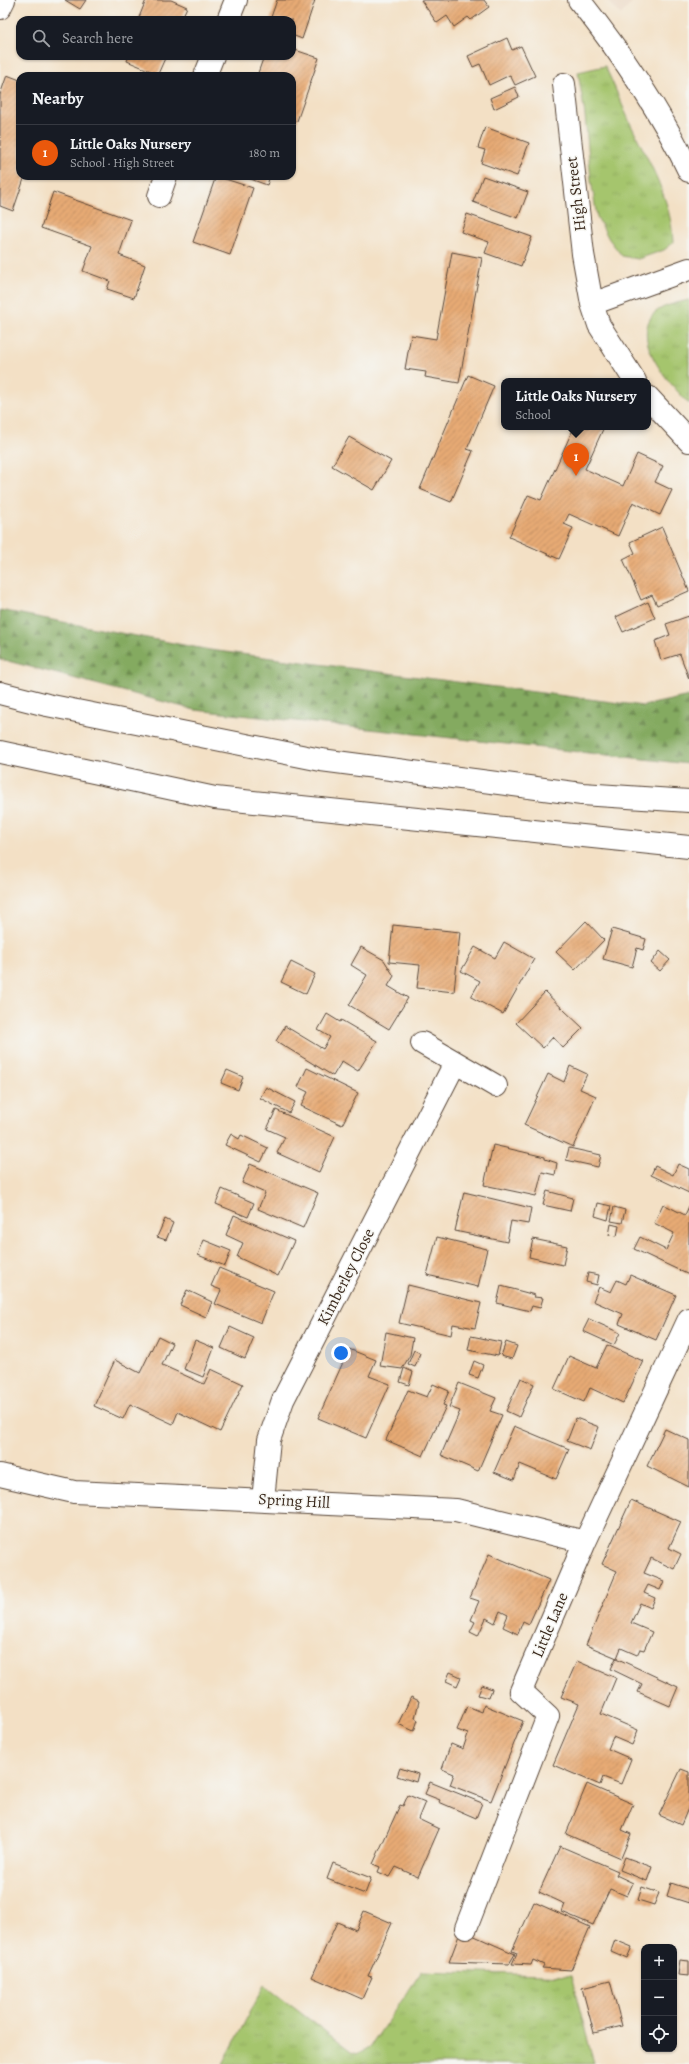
<!DOCTYPE html>
<html lang="en">
<head>
<meta charset="utf-8">
<style>
	:root { --surface:#171b24; --page:#242831; --text:#f1f3f6; --muted:#9ea1a6; --line:#363941; --accent:#ea580c }
	body { margin:0; font-family:Alegreya,serif; background:var(--page); color:var(--text) }
	.controls { position:absolute; right:12px; bottom:12px; display:grid; overflow:hidden; border-radius:8px; box-shadow:0 1px 3px #0004 }
	.controls button { width:36px; height:36px; display:grid; place-items:center; padding:0; border:0; border-bottom:1px solid var(--line); background:var(--surface); color:var(--text); font:20px sans-serif }
	.you { position:absolute; left:341px; top:1353px; width:14px; height:14px; margin:-10px; border:3px solid #fff; border-radius:50%; background:#1a73e8; box-shadow:0 0 0 6px #1a73e833 }
	.badge { display:grid; place-items:center; width:26px; height:26px; border-radius:50%; background:var(--accent); color:#fff; font-size:13px; font-weight:700 }
	.pin { position:absolute; translate:-50% -33px; filter:drop-shadow(0 1px 2px #0008) }
	.pin::after { content:''; position:absolute; top:21px; width:14px; height:12px; background:inherit; clip-path:polygon(0 0,100% 0,50% 100%) }
	.popup { position:absolute; left:501px; top:378px; width:150px; height:52px; box-sizing:border-box; display:grid; place-content:center; border-radius:8px; background:var(--surface); filter:drop-shadow(0 1px 3px #0005); font-size:13px; white-space:nowrap; color:var(--muted) }
	.popup b { font-size:15px; color:var(--text) }
	.popup::after { content:''; position:absolute; left:50%; top:100%; margin-left:-8px; border:8px solid transparent; border-top-color:var(--surface) }
	.list { margin:0; padding:0; list-style:none }
	h2 { display:flex; justify-content:space-between; align-items:center; height:52px; margin:0; padding:0 16px; font-size:17px }
	h2 small { font-size:13px; font-weight:400; color:var(--muted) }
	.list li { display:grid; grid-template-columns:26px 1fr auto; gap:12px; align-items:center; box-sizing:border-box; height:56px; padding:0 16px; border-top:1px solid var(--line) }
	.list b { display:block; font-size:15px; white-space:nowrap }
	.list p { margin:0; font-size:13px; white-space:nowrap; color:var(--muted) }
	.list em { font-size:13px; font-style:normal; color:var(--muted) }
	.icon { flex:none; width:22px; height:22px; fill:none; stroke:currentColor; stroke-width:2; stroke-linecap:round; stroke-linejoin:round }
	.map { position:relative; flex:none; width:689px; height:2064px; overflow:hidden }
	.search { position:absolute; background:var(--surface); box-shadow:0 1px 3px #0004; left:16px; top:16px; width:280px; height:44px; display:flex; align-items:center; gap:10px; box-sizing:border-box; padding:0 14px; border-radius:12px; color:var(--muted); font-size:15px }
	.panel { position:absolute; background:var(--surface); box-shadow:0 1px 3px #0004; left:16px; top:72px; width:280px; height:108px; border-radius:12px }
	.map>svg:first-child { display:block }
</style>
</head>
<body>
<div class="map">
<svg width="689" height="2064" viewBox="0 0 689 2064">
	<defs>
		<pattern id="grass-tufts" width="24" height="20" patternUnits="userSpaceOnUse"><rect width="24" height="20" fill="#a5c56d"/><path d="M3 7l-1-3M5 7V3M7 7l1-3M15 17l-1-3M17 17v-4M19 17l1-3" fill="none" stroke="#8fa95e"/></pattern>
		<pattern id="forest-firs" width="22" height="20" patternUnits="userSpaceOnUse"><rect width="22" height="20" fill="#84aa60"/><path d="M5 1l3.5 6h-7zM16 11l3.5 6h-7z" fill="#6d8b4f"/></pattern>
		<pattern id="building-hatch" width="6" height="6" patternUnits="userSpaceOnUse"><rect width="6" height="6" fill="#e7aa75"/><path d="M-1 1l2-2M0 6l6-6M5 7l2-2" fill="none" stroke="#bc8b5f"/></pattern>
	</defs>
	<rect width="100%" height="100%" fill="#f6f6f2"/>
	<filter id="ink" filterUnits="userSpaceOnUse"><feTurbulence type="fractalNoise" baseFrequency=".025" numOctaves="2"/><feDisplacementMap in="SourceGraphic" scale="8" xChannelSelector="R" yChannelSelector="G"/><feConvolveMatrix kernelMatrix="1 2 1 2 8 2 1 2 1" color-interpolation-filters="sRGB"/></filter>
	<filter id="wash" filterUnits="userSpaceOnUse"><feTurbulence type="fractalNoise" baseFrequency=".012" numOctaves="4" result="noise"/><feDisplacementMap in="SourceGraphic" scale="16" xChannelSelector="R" yChannelSelector="G"/><feGaussianBlur stdDeviation="0.9" result="paint"/><feColorMatrix in="noise" values="0 0 0 0 0 0 0 0 0 0 0 0 0 0 0 0 0 1.4 0 .05"/><feComposite in="paint" operator="in"/></filter>
	<g filter="url(#wash)">
		<rect width="100%" height="100%" fill="#f3e0c5"/>
		<path fill="#e9cfb6" d="M607 0H634L621 15Z"/>
		<path fill="url(#grass-tufts)" stroke="#707846" d="M605 66C614 85 622 105 631 125 649 162 672 200 673 243L664 250 638 259 622 256 609 239 597 217 591 180 585 115 578 72Z
			M689 300V404C672 385 633 346 651 317 658 306 677 303 689 300Z
			M422 1971 571 1976 594 2064H223L264 1985 351 2051 358 2053 370 2047Z"/>
		<path fill="url(#forest-firs)" stroke="#606a3f" d="M0 610 210 650 643 706 689 696V764L195 710 0 659Z"/>
		<g id="blocks">
			<path fill="url(#building-hatch)" d="M65 0H86L80 9Z
				M146 0H171L187 7 181 20H138Z
				M277 0H315L302 39 292 35V20H270Z
				M421 0H484L489 7 471 20 468 17 454 27 447 16 437 23Z
				M507 38 512 50 521 46 535 76 515 85 510 75 489 85 480 64 473 67 468 56Z
				M292 49 319 58 297 121 292 120V76H257L264 56H292Z
				M129 56H166L158 74 127 61Z
				M7 75 20 80V176H25L13 211 0 206V95Z
				M515 87 519 97 494 109 490 98Z
				M485 127 529 143 517 176 481 163 485 150 478 148Z
				M216 176 253 188 230 255 193 242Z
				M242 176H270L267 185Z
				M483 176 528 192 518 218 473 202Z
				M53 192 131 220 119 255 145 265 134 298 107 289 110 281 83 271 92 246 41 228Z
				M467 214 532 237 521 266 485 253 489 242 461 232Z
				M452 252 482 258 459 383 425 377 426 372 405 369 411 335 436 339Z
				M468 375 494 386 467 449 473 451 451 502 420 489Z
				M574 427H604L585 469 623 486 637 454 663 466 655 482 672 490 660 515 633 502 618 536 569 514 564 524 573 528 559 559 509 537 528 495 541 500Z
				M349 437 391 461 374 490 332 466Z
				M662 527 689 591 657 605 652 595 641 600 623 559 635 553 630 542Z
				M648 602 655 618 623 632 616 617Z
				M689 616V679L680 654 661 660 655 641 670 635 666 624Z
				M586 921 604 940 575 970 556 952Z
				M393 925 460 932 454 992 417 988 420 965 389 962Z
				M612 929 646 939 643 950 637 948 632 967 603 959Z
				M504 942 534 959 503 1014 471 997 480 981 461 971 475 947 495 958Z
				M361 947 384 960 394 976 388 986 408 998 389 1029 349 1005 367 975 351 965Z
				M660 951 670 960 660 971 651 963Z
				M291 962 315 974 306 994 281 982Z
				M545 992 583 1028 563 1048 553 1037 543 1048 516 1023Z
				M327 1014 340 1022 341 1020 377 1041 358 1071 342 1061 333 1076 276 1041 285 1026 323 1049 330 1037 318 1030Z
				M570 1066 587 1074 580 1089 596 1096 573 1147 524 1125 548 1074 564 1082Z
				M307 1068 358 1093 342 1125 301 1106 308 1092 298 1087Z
				M227 1070 243 1077 238 1090 221 1083Z
				M266 1087 295 1102 289 1113 260 1098Z
				M276 1110 335 1137 319 1172 277 1153 285 1137 267 1129Z
				M231 1134 239 1139 241 1135 268 1148 261 1162 225 1145Z
				M493 1145 545 1157V1159L557 1163 555 1175 542 1172 536 1196 484 1185Z
				M569 1148 601 1155 598 1167 566 1160Z
				M250 1164 318 1193 303 1228 258 1209 265 1193 242 1183Z
				M678 1164 689 1169V1193L651 1175 655 1166 673 1175Z
				M222 1189 254 1203 248 1217 216 1204Z
				M547 1191 573 1198 570 1211 543 1205Z
				M464 1192 531 1208 528 1224 511 1221 507 1242 455 1231Z
				M598 1203 611 1206 608 1220 595 1216Z
				M663 1204 685 1215 689 1206V1275L634 1249 640 1237 666 1250 674 1233 654 1223Z
				M614 1207 625 1210 622 1223 611 1221Z
				M234 1215 294 1241 278 1276 237 1257 243 1243 226 1235Z
				M165 1219 173 1223 166 1240 157 1237Z
				M611 1224 619 1226 617 1236 609 1235Z
				M437 1237 487 1249 478 1287 427 1275Z
				M533 1239 567 1246 563 1265 529 1257Z
				M204 1240 231 1251 225 1266 198 1255Z
				M219 1268 274 1291 261 1323 215 1304 221 1290 211 1286Z
				M588 1273 599 1275 597 1285 586 1282Z
				M630 1275 676 1295 656 1340 619 1324 623 1314 593 1301 599 1287 611 1292 617 1280 626 1284Z
				M408 1285 481 1303 475 1328 453 1324 451 1335 399 1323Z
				M501 1286 535 1295 534 1297 543 1298 540 1308 532 1306 530 1311 497 1303Z
				M187 1290 212 1302 206 1317 180 1305Z
				M589 1319 620 1333 614 1345 583 1331Z
				M230 1327 254 1338 245 1359 221 1348Z
				M386 1332 413 1338 410 1355 402 1369 380 1366Z
				M158 1336 172 1343 162 1365 204 1384 211 1369 243 1384 220 1432 178 1412 173 1424 130 1404 123 1419 94 1406 115 1360 140 1373Z
				M471 1336 501 1342 498 1356 468 1350Z
				M195 1340 214 1348 203 1377 184 1369Z
				M506 1342 517 1346 512 1359 501 1356Z
				M607 1345 643 1361 623 1403 590 1388 584 1402 554 1389 569 1356 596 1368Z
				M349 1349 376 1360 369 1376 390 1384 366 1438 318 1418Z
				M414 1350 420 1353 415 1367 408 1364Z
				M474 1361 483 1365 478 1378 469 1375Z
				M404 1368 413 1372 409 1385 400 1382Z
				M521 1378 534 1384 519 1417 506 1411Z
				M459 1383 496 1398 490 1411 502 1415 478 1471 441 1455 460 1411 449 1407Z
				M433 1384 449 1391 443 1405 446 1406 423 1456 386 1440 408 1390 427 1397Z
				M576 1418 599 1427 590 1450 567 1441Z
				M514 1426 569 1449 556 1479 520 1464 514 1480 494 1472Z
				M665 1429 689 1440V1487L647 1466Z
				M631 1500 681 1522 669 1548 681 1554 674 1569 651 1558 644 1573 664 1581 660 1590 648 1585 644 1593 655 1598 651 1608 640 1603 631 1623 652 1632 644 1650 640 1649 637 1655 621 1648 617 1658 586 1645 617 1571 602 1564Z
				M489 1554 549 1580 529 1624 523 1621 518 1634 503 1627 508 1615 500 1611 495 1623 486 1618 478 1636 470 1632 475 1622 471 1620 479 1601 470 1598Z
				M616 1658 678 1687 670 1706 638 1692 642 1684 611 1669Z
				M577 1661 616 1678 601 1714 638 1730 632 1745 613 1737 608 1749 631 1759 621 1784 603 1777 600 1785 553 1765 579 1704 561 1697Z
				M450 1672 461 1677 457 1686 446 1681Z
				M482 1685 492 1689 489 1698 478 1695Z
				M411 1697 419 1701 415 1718 418 1720 414 1731 398 1724Z
				M484 1705 523 1721 491 1801 450 1785 454 1774 442 1769 451 1744 463 1749 468 1734 457 1730 467 1706 482 1712Z
				M400 1768 418 1774 416 1782 397 1776Z
				M681 1769 689 1772V1806L681 1825 659 1815Z
				M430 1782 482 1803 476 1818 439 1802 440 1800 425 1794Z
				M587 1784 633 1804 622 1830 631 1834 621 1858 566 1834Z
				M408 1795 425 1802 418 1819 439 1829 418 1877 396 1867 390 1877 378 1872 380 1867 373 1864 400 1805 403 1806Z
				M560 1846 618 1871 616 1875 633 1883 627 1896 610 1889 593 1925 562 1912 565 1904 539 1892Z
				M625 1857 652 1867 647 1881 620 1870Z
				M333 1863 371 1878 365 1894 327 1879Z
				M671 1883 689 1889V1903L667 1896Z
				M642 1887 659 1893 654 1905 638 1900Z
				M534 1902 590 1927 571 1970 542 1968 544 1965 533 1960 531 1965 512 1964 517 1953 512 1951Z
				M364 1911 392 1923 368 1976 372 1977 362 1999 312 1977 337 1922 356 1930Z
				M461 1930 515 1954 509 1964 449 1962Z
				M615 1940 632 1947 627 1958 611 1951Z
				M680 1960 689 1961V1976L678 1975Z
				M610 1981 622 2026 594 2033 582 1988Z"/>
		</g>
	</g>
	<g filter="url(#ink)">
		<use href="#blocks" fill-opacity="0" stroke="#574537" stroke-width="1"/>
		<g fill="none" stroke-linecap="round" stroke-linejoin="round">
			<g stroke="#574537" stroke-width="24">
				<path id="street" d="M0 8 4 0
					M228 20 236 0
					M205 76 213 56
					M564 84 583 254 592 304 599 325 635 381
					M159 196 166 176
					M592 304 689 269
					M648 397 689 441
					M422 1043 496 1086
					M0 1475 74 1492 456 1510 585 1542
					M263 1500 269 1440 283 1400 455 1063
					M466 1928 548 1716 521 1691 585 1542 689 1319"/>
			</g>
			<g stroke="#574537" stroke-width="24">
				<path id="secondary" d="M579 0C621 53 660 110 689 171"/>
			</g>
			<g stroke="#574537" stroke-width="24">
				<path id="highway" d="M0 693 47 705 321 760 582 794 689 801
					M0 752 215 798 689 847"/>
			</g>
			<use href="#street" stroke="#fff" stroke-width="22"/>
			<use href="#secondary" stroke="#fff" stroke-width="22"/>
			<use href="#highway" stroke="#fff" stroke-width="22"/>
		</g>
	</g>
	<g text-anchor="middle" dominant-baseline="central" stroke-width="3" stroke-linejoin="round" paint-order="stroke">
		<g font-size="16" fill="#3b2a1e" stroke="#f6f6f2">
			<text transform="translate(576 194) rotate(-97)">High Street</text>
			<text transform="translate(346 1277) rotate(-63)">Kimberley Close</text>
			<text transform="translate(294 1501) rotate(3)">Spring Hill</text>
			<text transform="translate(550 1625) rotate(-67)">Little Lane</text>
		</g>
	</g>
</svg>
<div class="controls">
<button>+</button>
<button>−</button>
<button><svg class="icon" aria-label="locate" viewBox="0 0 24 24"><circle cx="12" cy="12" r="6"/><path d="M12 2v4M12 18v4M2 12h4M18 12h4"/></svg></button>
</div>
<div class="you"></div>
<div class="pin badge" style="left:576px;top:476px">1</div>
<div class="popup"><b>Little Oaks Nursery</b>School</div>
<div class="search"><svg class="icon" aria-label="search" viewBox="0 0 24 24"><circle cx="10" cy="10" r="6"/><path d="M15 15l6 6"/></svg>Search here</div>
<section class="panel">
<h2>Nearby<small></small></h2>
<ul class="list">
<li><span class="badge">1</span><div><b>Little Oaks Nursery</b><p>School · High Street</p></div><em>180 m</em></li>
</ul>
</section>
</div>
</body>
</html>
